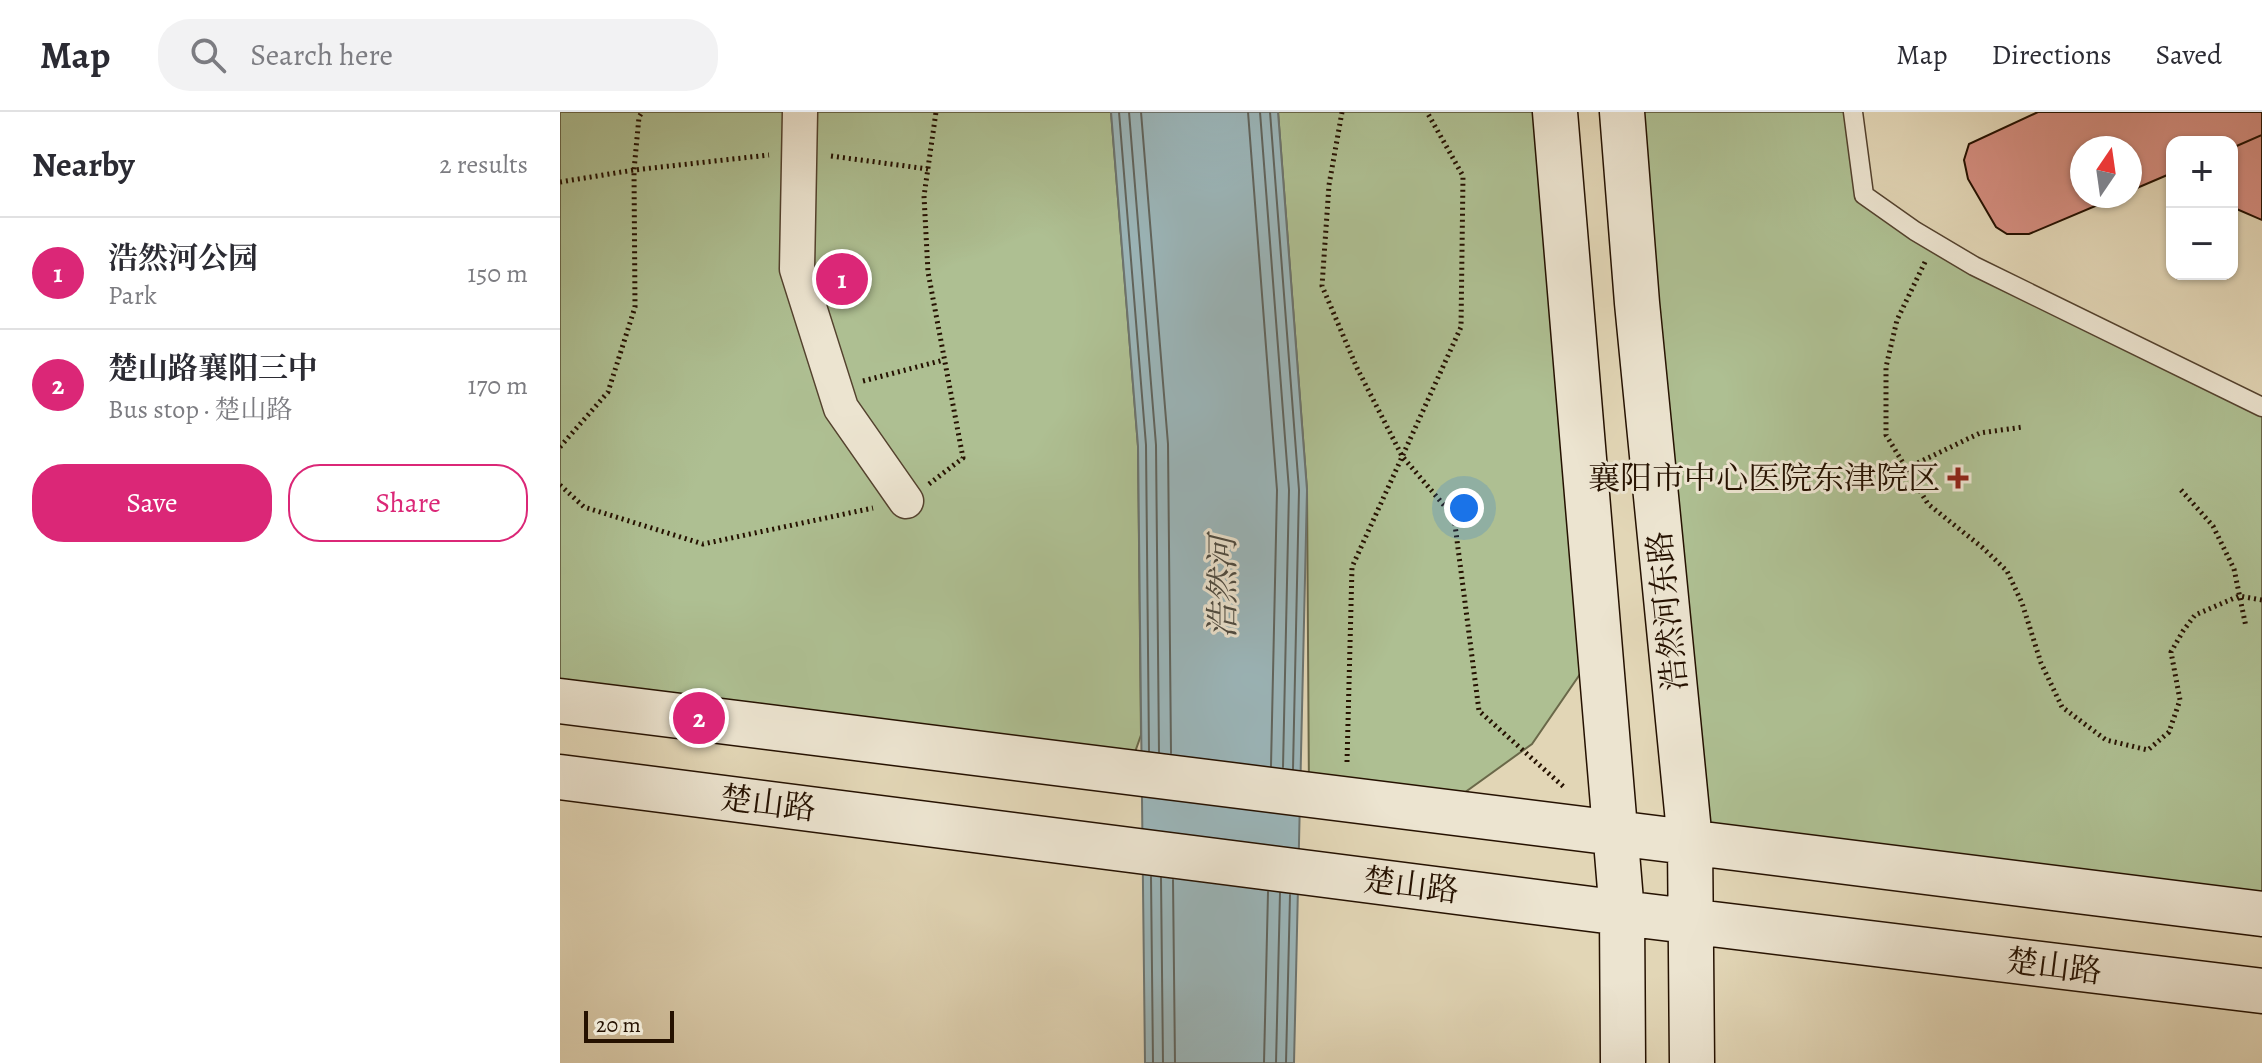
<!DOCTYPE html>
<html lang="en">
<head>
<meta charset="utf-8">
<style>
	:root { --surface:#fff; --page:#f2f2f3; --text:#2b2b33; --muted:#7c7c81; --line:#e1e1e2; --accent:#db2777 }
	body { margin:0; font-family:Alegreya,"Noto Serif SC",serif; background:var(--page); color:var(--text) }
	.controls { position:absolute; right:24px; top:24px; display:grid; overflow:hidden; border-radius:16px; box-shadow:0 2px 6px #0004 }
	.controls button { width:72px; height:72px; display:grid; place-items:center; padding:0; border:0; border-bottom:2px solid var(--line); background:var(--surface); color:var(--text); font:40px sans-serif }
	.compass { position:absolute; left:1510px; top:24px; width:72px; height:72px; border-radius:50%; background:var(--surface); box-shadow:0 2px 6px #0004; rotate:13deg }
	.scale { position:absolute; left:24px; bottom:20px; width:90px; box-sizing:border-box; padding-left:8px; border:4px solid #251100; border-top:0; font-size:22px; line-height:28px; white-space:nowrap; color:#251100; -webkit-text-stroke:6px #ece4d0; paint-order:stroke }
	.you { position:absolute; left:904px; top:396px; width:28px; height:28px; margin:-20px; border:6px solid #fff; border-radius:50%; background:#1a73e8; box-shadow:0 0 0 12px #1a73e833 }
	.badge { display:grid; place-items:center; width:52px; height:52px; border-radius:50%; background:var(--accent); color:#fff; font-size:26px; font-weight:700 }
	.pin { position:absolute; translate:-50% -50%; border:4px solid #fff; box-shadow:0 2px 8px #0006 }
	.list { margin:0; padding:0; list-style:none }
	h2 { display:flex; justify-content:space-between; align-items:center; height:104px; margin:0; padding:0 32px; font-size:34px }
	h2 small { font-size:26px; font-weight:400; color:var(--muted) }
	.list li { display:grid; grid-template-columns:52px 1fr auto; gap:24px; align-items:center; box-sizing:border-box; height:112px; padding:0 32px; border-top:2px solid var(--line) }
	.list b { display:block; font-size:30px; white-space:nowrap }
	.list p { margin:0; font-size:26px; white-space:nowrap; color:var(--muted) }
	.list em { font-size:26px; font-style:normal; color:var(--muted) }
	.actions { display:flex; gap:16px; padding:24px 32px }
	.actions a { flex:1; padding:18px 0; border:2px solid var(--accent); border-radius:32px; text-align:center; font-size:28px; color:var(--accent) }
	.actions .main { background:var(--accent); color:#fff }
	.icon { flex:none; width:44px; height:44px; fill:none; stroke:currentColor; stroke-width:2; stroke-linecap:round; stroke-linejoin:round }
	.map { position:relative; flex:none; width:1702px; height:951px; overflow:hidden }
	header { display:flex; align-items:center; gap:48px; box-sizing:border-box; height:112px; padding:0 40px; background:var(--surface); border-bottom:2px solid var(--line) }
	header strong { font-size:38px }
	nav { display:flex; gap:44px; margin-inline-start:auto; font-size:28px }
	.search { width:560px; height:72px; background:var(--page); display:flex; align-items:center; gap:20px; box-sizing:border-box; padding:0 28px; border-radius:32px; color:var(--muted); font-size:30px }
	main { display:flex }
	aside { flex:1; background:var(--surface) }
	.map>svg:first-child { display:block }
</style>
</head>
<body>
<header>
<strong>Map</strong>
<div class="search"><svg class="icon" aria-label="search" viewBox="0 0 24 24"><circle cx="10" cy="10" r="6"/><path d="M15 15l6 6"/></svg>Search here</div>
<nav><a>Map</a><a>Directions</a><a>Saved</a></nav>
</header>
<main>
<aside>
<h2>Nearby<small>2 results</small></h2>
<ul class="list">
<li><span class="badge">1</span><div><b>浩然河公园</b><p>Park</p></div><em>150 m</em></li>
<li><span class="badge">2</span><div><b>楚山路襄阳三中</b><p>Bus stop · 楚山路</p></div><em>170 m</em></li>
</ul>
<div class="actions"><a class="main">Save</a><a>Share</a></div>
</aside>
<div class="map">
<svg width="1702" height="951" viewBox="0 0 1702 951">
	<rect width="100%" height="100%" fill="#e2d6b6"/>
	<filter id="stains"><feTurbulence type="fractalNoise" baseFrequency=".0025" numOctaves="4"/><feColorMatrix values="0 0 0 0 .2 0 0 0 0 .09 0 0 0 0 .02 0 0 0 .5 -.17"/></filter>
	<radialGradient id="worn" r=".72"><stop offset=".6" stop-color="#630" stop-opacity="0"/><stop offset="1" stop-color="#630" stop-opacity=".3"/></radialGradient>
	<path fill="#aebf92" stroke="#6a6849" stroke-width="2" d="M0 0H551L578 334 581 623 568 660 0 589Z
		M718 0H995L1040 533 972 632 879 699 749 683 747 378Z
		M1062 0H1293L1304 83 1355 119 1702 295V802L1130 730Z"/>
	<path fill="#9bb6ba" stroke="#6c7470" stroke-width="2" d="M551 0H718L747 378 734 951H585L578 334Z"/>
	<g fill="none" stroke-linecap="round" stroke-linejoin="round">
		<path stroke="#60645d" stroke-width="2" d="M559 0 586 333 589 639
			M569 0 596 333 599 640
			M581 0 608 332 611 641
			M688 0 717 378 711 654
			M700 0 729 378 723 655
			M710 0 739 378 733 657
			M591 765 593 951
			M601 766 603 951
			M613 768 615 951
			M704 951 708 780
			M716 951 720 781
			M726 951 730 783"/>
	</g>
	<path fill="#d48d7f" stroke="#251100" stroke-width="2" d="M1478 0H1702V23L1672 36V30H1612V61L1570 79V36H1522V84H1559L1469 122H1447L1436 115 1408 67 1404 48 1409 32Z
		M1702 23V108L1672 95V36Z"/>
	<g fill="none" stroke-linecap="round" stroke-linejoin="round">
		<g stroke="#54422e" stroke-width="21">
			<path id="lane" d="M1293 0 1304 83 1355 119 1414 154 1702 295"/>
		</g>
		<g stroke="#54422e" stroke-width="37">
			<path id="street" d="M240 0 237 157 281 296 346 389"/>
		</g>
		<g stroke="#251100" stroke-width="47">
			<path id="secondary" d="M995 0 1062 801 1063 951
				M1062 0 1077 191 1130 730 1132 951
				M0 589 1702 802
				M0 665 1062 801 1702 879"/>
		</g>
		<path stroke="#251100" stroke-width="5" stroke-dasharray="2 4" stroke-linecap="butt" d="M782 0 769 73 762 174 797 256 842 344 894 405 919 599 1005 676
			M271 44 368 57
			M0 70 74 58 209 43
			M1365 150 1337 208 1326 255V323L1368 392 1423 436 1447 459 1462 491 1481 551 1502 595 1546 628 1588 638 1609 620 1620 588 1611 540 1623 519 1635 503 1679 484 1702 488
			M303 269 384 248
			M0 335 48 280 75 195 74 58 79 5 82 0
			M1347 356 1420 321 1463 315
			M369 372 403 346 368 160 364 84 376 0
			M0 373 24 395 143 432 313 396
			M1621 378 1653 414 1674 457 1686 515
			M787 650 792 455 901 215 903 64 867 0"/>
		<use href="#lane" stroke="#ece4d0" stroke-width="18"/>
		<use href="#street" stroke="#ece4d0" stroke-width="34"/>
		<use href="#secondary" stroke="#ece4d0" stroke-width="44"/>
	</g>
	<path fill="#8f2418" stroke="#ece4d0" stroke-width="3" d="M1394 354h8v8h8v8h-8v8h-8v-8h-8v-8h8z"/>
	<g text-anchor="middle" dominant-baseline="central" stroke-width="6" stroke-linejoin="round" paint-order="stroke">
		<g font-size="32" fill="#251100" stroke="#ece4d0" text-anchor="end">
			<text x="1380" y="366">襄阳市中心医院东津院区</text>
		</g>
		<g font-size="32" fill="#251100" stroke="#ece4d0">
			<text transform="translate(1107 499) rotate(-96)">浩然河东路</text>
			<text transform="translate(208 691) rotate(7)">楚山路</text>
			<text transform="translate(851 773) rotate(7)">楚山路</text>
			<text transform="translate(1494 854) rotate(7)">楚山路</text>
		</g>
		<g font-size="34" font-style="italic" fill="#4e4b41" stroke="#ece4d0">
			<text transform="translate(662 475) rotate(-90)">浩然河</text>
		</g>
	</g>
	<rect width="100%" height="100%" filter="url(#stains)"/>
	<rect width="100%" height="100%" fill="url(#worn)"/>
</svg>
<div class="controls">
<button>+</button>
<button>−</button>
</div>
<svg class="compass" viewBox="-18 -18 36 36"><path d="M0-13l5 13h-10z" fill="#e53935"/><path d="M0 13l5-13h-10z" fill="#7c7c81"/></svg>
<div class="scale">20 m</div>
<div class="you"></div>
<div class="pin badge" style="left:282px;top:167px">1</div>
<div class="pin badge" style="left:139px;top:606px">2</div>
</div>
</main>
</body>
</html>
